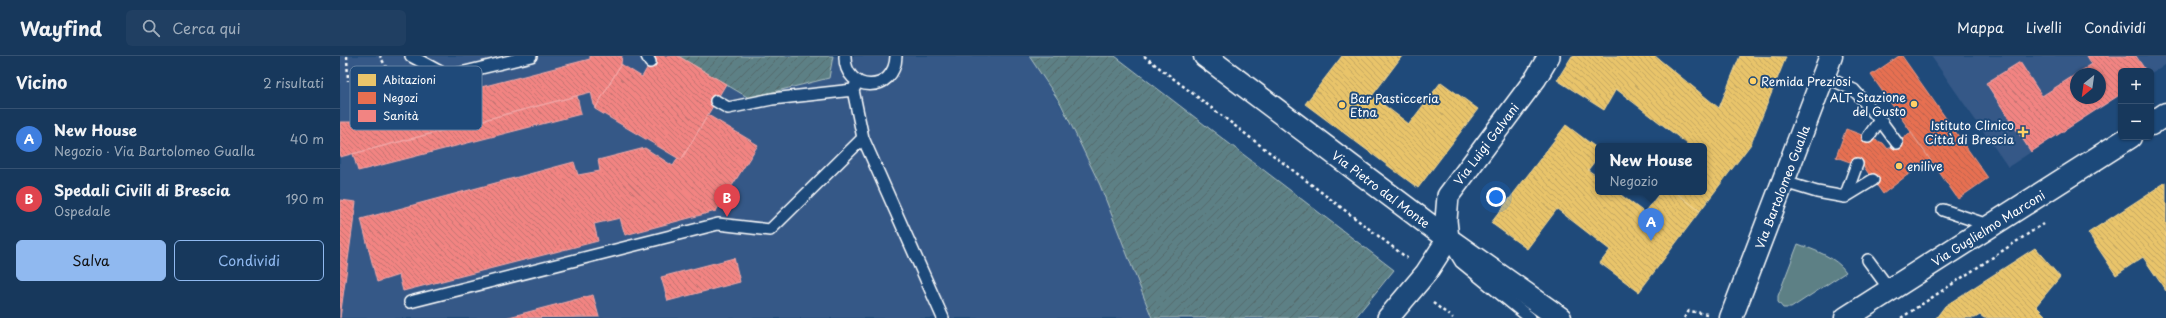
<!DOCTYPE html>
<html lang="it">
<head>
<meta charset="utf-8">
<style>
	:root { --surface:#17385c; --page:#203f62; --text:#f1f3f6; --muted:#9eacbb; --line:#365272; --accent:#90b9f0 }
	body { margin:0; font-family:"Playpen Sans",sans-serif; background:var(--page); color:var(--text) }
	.controls { position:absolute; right:12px; top:12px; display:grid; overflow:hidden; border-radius:6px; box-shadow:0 1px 3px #0004 }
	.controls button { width:36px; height:36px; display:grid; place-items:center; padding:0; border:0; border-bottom:1px solid var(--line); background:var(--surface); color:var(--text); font:20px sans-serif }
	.compass { position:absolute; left:1730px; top:12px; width:36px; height:36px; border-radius:50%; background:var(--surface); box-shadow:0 1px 3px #0004; rotate:209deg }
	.you { position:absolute; left:1156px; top:141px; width:14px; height:14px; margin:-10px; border:3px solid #fff; border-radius:50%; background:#1a73e8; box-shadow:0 0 0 6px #1a73e833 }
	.badge { display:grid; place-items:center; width:26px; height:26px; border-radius:50%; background:var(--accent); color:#fff; font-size:13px; font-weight:700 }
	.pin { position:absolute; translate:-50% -33px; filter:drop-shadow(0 1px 2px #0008) }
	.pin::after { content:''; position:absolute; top:21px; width:14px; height:12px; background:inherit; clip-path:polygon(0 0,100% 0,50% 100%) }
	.popup { position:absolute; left:1255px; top:87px; width:112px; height:52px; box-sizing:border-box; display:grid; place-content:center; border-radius:6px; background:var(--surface); filter:drop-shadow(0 1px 3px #0005); font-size:13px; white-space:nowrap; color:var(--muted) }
	.popup b { font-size:15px; color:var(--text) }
	.popup::after { content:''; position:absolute; left:50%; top:100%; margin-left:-8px; border:8px solid transparent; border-top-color:var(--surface) }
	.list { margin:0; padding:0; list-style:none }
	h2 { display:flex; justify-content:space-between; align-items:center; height:52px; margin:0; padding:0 16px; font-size:17px }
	h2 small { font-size:13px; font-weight:400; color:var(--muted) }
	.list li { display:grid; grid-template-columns:26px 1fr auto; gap:12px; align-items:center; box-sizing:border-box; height:60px; padding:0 16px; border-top:1px solid var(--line) }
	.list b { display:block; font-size:15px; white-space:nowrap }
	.list p { margin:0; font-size:13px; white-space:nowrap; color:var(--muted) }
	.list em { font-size:13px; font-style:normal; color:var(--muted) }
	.actions { display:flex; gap:8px; padding:12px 16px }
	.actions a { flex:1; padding:9px 0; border:1px solid var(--accent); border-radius:6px; text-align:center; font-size:14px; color:var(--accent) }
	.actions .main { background:var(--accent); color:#111 }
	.icon { flex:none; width:22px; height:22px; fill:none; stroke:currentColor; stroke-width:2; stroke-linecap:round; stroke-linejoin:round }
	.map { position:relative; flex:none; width:1826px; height:262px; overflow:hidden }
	header { display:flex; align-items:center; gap:24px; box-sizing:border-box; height:56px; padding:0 20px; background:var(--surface); border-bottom:1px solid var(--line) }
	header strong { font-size:19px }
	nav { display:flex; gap:22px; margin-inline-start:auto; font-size:14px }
	.search { width:280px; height:36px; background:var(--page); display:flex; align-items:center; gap:10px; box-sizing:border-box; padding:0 14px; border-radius:6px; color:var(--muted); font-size:15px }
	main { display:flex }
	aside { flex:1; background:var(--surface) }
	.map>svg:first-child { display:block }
</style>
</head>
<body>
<header>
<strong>Wayfind</strong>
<div class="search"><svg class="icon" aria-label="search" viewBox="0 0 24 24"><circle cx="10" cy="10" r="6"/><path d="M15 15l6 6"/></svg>Cerca qui</div>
<nav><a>Mappa</a><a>Livelli</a><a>Condividi</a></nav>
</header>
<main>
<aside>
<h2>Vicino<small>2 risultati</small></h2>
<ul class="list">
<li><span class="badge" style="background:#3f7fe0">A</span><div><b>New House</b><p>Negozio · Via Bartolomeo Gualla</p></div><em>40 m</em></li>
<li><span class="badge" style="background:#e0444e">B</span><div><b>Spedali Civili di Brescia</b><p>Ospedale</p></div><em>190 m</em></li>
</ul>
<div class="actions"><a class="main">Salva</a><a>Condividi</a></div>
</aside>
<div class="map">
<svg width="1826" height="262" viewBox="0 0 1826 262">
	<defs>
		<pattern id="garden-furrows" width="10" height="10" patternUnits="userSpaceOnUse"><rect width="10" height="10" fill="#5d8085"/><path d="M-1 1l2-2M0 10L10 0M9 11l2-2" fill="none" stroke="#55696b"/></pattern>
		<pattern id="homes-back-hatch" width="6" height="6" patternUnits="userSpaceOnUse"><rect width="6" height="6" fill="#e9c46a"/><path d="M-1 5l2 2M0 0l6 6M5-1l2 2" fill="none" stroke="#c2a662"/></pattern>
		<pattern id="shops-back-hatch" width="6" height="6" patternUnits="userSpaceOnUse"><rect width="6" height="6" fill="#e76f51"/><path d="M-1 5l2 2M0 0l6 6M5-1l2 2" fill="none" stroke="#b86450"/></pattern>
		<pattern id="health-back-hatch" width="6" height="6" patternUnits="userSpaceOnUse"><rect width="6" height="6" fill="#f28482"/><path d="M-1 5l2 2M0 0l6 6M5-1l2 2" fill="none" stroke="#c07372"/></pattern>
	</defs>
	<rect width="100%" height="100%" fill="#1f4a7a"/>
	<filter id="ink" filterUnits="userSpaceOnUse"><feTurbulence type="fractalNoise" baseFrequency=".025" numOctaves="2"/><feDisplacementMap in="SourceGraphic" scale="8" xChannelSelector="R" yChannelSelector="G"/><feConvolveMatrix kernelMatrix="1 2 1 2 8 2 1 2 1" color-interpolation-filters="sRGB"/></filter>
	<g filter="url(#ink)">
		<path fill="#355887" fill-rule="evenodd" d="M0 0H338L409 42 489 22 493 0H689L720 49 759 125 789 197 811 262H0Z
			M1591 0H1826V8L1811 17V15H1781V37L1668 111ZM1736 18H1760V42H1736Z"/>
		<path fill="#5d8085" stroke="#aec0c2" d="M1458 188C1474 194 1496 201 1506 216L1451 252H1443L1438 246V240Z"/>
		<path fill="url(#garden-furrows)" stroke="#aec0c2" d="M338 0H493L489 22 409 42Z
			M689 0H775L1054 214 1015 262H812L760 129 721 48Z"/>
		<path fill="url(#homes-back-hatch)" stroke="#f0d697" d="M1002 0H1062L1032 40 1069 68 1101 26 1138 53 1078 132 965 48Z
			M1232 0H1315L1379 52 1400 0 1446 1 1411 88 1360 155 1335 136H1364V90H1350L1276 33 1264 54 1217 24Z
			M1226 69 1258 93V101L1248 114 1258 121V136H1277L1305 157 1320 136H1335L1360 155 1299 236 1260 207 1270 194 1217 153 1187 193 1151 167Z
			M1826 126V235L1803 201 1776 219 1748 177Z
			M1695 192 1720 221 1696 250 1708 262H1644L1640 259 1635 262H1596L1605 250Z"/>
		<path fill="url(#shops-back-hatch)" stroke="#ee9a85" d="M1559 0H1562L1648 122 1618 143 1531 19Z
			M1506 73 1543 87 1548 93 1571 77 1591 105 1566 120 1543 138 1524 111 1496 101Z"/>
		<path fill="url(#health-back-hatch)" stroke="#f6a9a8" fill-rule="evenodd" d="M250 0H282L281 8 255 53 251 36 0 101V66H12L21 62 250 3Z
			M314 0H338L386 28 341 104 255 53 281 8 302 21Z
			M1747 0H1796L1806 15H1781V38L1691 96 1646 27 1680 6 1702 40 1752 8ZM1736 18H1760V42H1736Z
			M237 40 241 58 18 115 13 98Z
			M368 59 418 89 376 155 285 179 280 162 254 168 258 185 63 235 59 219 37 226 21 163 234 106 238 119 260 115 258 104 305 92 333 110 338 102 341 104Z
			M0 144 16 146 0 262Z
			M394 202 400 226 328 245 321 221Z
			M253 239 259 261 165 262Z"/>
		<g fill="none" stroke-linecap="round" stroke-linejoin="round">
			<g stroke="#fff" stroke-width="14">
				<path id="service" d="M71 0 108 20 191 0
					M307 0 310 6
					M505 0C504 37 555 39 556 0
					M1484 20 1514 34 1540 64 1528 81
					M518 25 513 34 523 82 603 262
					M376 45 388 52 432 43 513 34
					M1540 64 1557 87
					M1444 126 1477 136 1505 141 1517 108
					M1505 141 1533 124
					M1603 154 1651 170
					M1113 193 1121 206 1190 262
					M1528 204 1550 234
					M70 246 378 168 430 174 523 82"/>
			</g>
			<g stroke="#fff" stroke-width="24">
				<path id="minor" d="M1048 262 1086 217 1108 183 1106 164 1108 140 1196 22 1209 0"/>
			</g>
			<g stroke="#fff" stroke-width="25">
				<path id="tertiary" d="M865 0 1108 183 1220 262
					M1391 262 1491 0"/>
			</g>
			<g stroke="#fff" stroke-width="25">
				<path id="secondary" d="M1811 68 1826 58
					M1506 262 1790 81"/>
			</g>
			<path stroke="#fff" stroke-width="2.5" stroke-dasharray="3 3" stroke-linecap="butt" d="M7 0 8 25
				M804 0 1067 202
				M22 31 46 11 40 0
				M1093 247 1113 262
				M1344 262 1349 255 1367 258
				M1561 262 1703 168"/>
			<use href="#service" stroke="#1f4a7a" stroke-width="11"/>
			<use href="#minor" stroke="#1f4a7a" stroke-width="21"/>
			<use href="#tertiary" stroke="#1f4a7a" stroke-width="22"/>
			<use href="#secondary" stroke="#1f4a7a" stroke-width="22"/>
		</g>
	</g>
	<g fill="#ffd166" stroke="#1f4a7a" stroke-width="1.5">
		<circle cx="1413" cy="25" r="4"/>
		<circle cx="1574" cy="48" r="4"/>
		<circle cx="1002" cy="49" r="4"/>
		<path d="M1681 70h4v4h4v4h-4v4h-4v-4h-4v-4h4z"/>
		<circle cx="1559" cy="110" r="4"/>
	</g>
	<g text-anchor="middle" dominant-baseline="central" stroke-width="4" stroke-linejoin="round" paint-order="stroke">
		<g font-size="12" fill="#fff" stroke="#1f4a7a" text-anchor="start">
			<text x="1421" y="25">Remida Preziosi</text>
			<text x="1566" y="41" text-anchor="end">ALT Stazione<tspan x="1566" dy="14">del Gusto</tspan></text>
			<text x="1010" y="42">Bar Pasticceria<tspan x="1010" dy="14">Etna</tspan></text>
			<text x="1674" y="69" text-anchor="end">Istituto Clinico<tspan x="1674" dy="14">Città di Brescia</tspan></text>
			<text x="1567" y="110">enilive</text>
		</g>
		<g font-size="12" fill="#fff" stroke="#1f4a7a">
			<text transform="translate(1146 88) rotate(-53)">Via Luigi Galvani</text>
			<text transform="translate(1442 131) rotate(-69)">Via Bartolomeo Gualla</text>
			<text transform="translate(1041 133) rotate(37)">Via Pietro dal Monte</text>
			<text transform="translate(1648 172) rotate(-32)">Via Guglielmo Marconi</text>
		</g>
	</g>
	<rect x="10" y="10" width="132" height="64" rx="6" fill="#1f4a7a" stroke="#6280a2" stroke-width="1"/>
	<rect x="18" y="18" width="18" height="12" fill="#e9c46a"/>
	<rect x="18" y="36" width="18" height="12" fill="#e76f51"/>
	<rect x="18" y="54" width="18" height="12" fill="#f28482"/>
	<g font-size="11" fill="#fff">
		<text x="43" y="28">Abitazioni</text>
		<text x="43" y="46">Negozi</text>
		<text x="43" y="64">Sanità</text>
	</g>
</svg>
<div class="controls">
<button>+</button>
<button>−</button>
</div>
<svg class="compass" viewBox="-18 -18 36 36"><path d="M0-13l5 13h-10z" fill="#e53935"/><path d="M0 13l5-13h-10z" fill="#9eacbb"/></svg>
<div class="you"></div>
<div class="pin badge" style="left:1311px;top:185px;background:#3f7fe0">A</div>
<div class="popup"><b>New House</b>Negozio</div>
<div class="pin badge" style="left:387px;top:161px;background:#e0444e">B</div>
</div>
</main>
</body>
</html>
